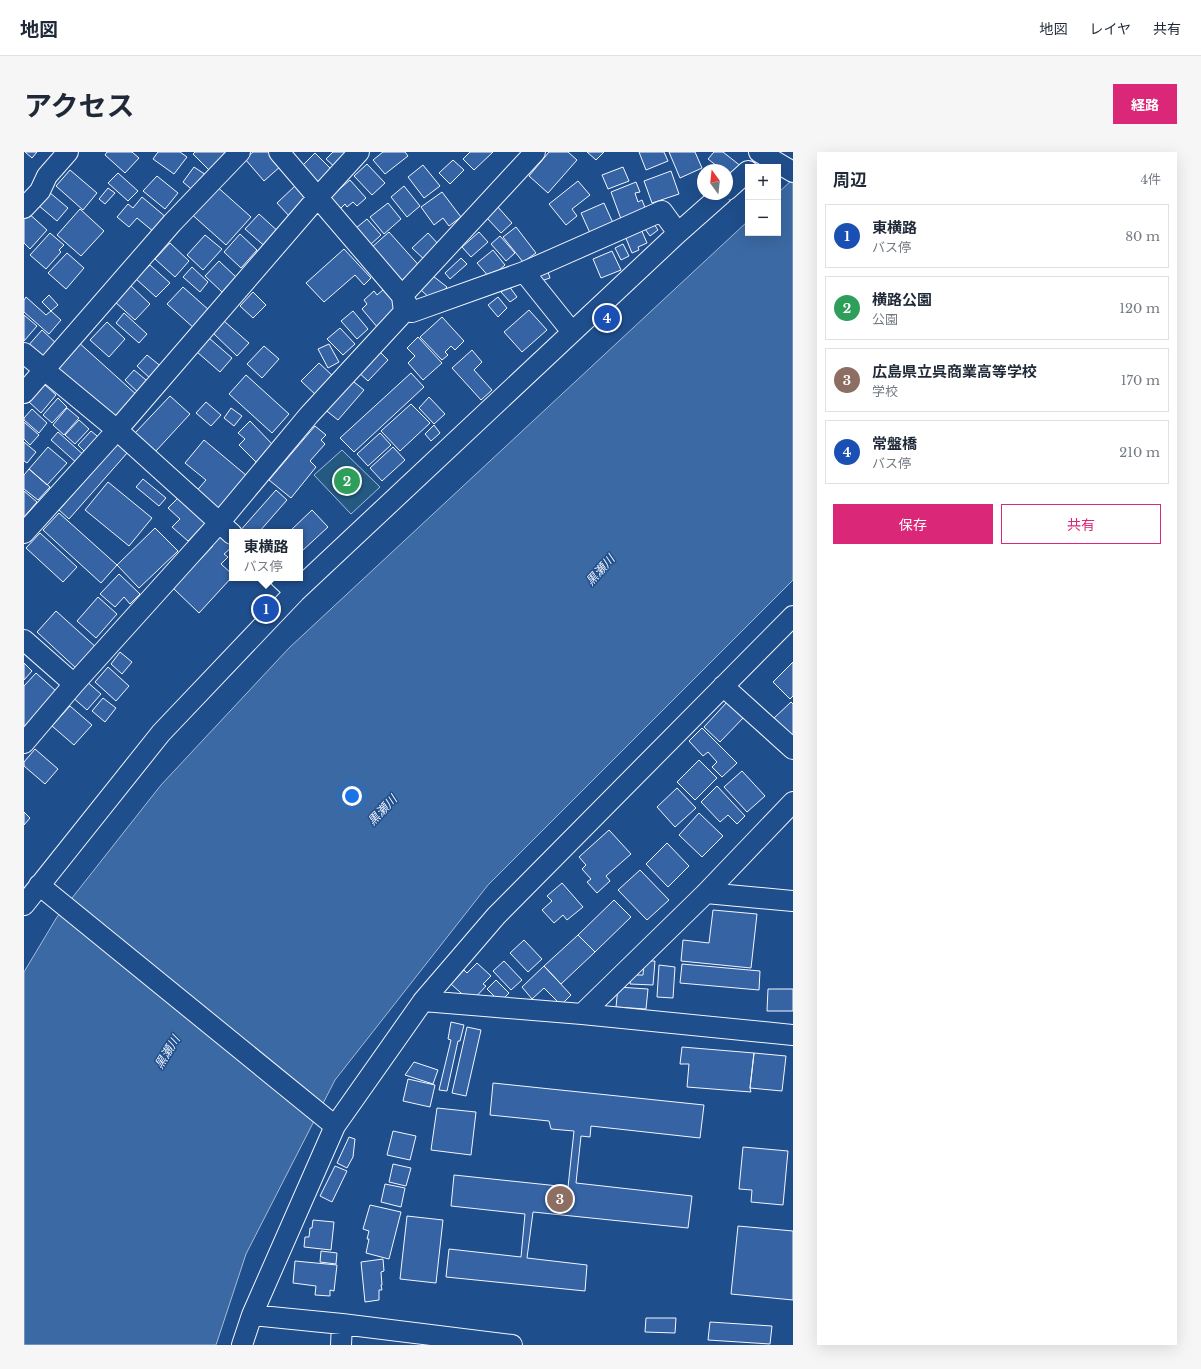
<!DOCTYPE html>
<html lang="ja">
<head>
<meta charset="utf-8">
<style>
	:root { --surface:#fff; --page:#f6f6f7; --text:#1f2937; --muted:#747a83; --line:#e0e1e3; --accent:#db2777 }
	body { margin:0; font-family:"Libre Baskerville","Noto Sans JP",serif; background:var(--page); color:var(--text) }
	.controls { position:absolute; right:12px; top:12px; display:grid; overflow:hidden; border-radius:0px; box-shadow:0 4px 16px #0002 }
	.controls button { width:36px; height:36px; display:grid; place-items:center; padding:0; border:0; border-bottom:1px solid var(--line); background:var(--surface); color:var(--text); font:20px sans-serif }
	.compass { position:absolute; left:673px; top:12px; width:36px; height:36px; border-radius:50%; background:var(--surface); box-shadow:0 4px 16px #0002; rotate:345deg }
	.you { position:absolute; left:328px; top:644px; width:14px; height:14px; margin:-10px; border:3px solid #fff; border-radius:50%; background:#1a73e8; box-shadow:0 0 0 6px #1a73e833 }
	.badge { display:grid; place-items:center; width:26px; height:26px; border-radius:50%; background:var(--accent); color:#fff; font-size:13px; font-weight:700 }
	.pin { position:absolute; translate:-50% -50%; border:2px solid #fff; box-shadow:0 1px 4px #0006 }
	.popup { position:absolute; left:205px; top:377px; width:74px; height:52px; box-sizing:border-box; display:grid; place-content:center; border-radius:0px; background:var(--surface); filter:drop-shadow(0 1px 3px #0005); font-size:13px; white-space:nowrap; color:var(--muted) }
	.popup b { font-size:15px; color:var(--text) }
	.popup::after { content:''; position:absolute; left:50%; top:100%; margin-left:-8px; border:8px solid transparent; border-top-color:var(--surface) }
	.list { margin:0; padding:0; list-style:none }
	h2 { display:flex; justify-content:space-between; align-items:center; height:52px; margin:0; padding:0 16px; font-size:17px }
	h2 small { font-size:13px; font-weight:400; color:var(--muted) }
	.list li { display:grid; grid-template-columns:26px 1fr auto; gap:12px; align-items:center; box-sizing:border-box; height:64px; margin:0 8px 8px; padding:0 8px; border:1px solid var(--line); border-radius:0px }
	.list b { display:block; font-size:15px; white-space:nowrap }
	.list p { margin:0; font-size:13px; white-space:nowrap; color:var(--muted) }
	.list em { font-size:13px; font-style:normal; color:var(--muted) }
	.actions { display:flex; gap:8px; padding:12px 16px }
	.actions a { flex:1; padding:9px 0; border:1px solid var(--accent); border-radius:0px; text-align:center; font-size:14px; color:var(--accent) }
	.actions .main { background:var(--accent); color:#fff }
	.map { position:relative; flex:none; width:769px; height:1193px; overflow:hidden; border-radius:0px }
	header { display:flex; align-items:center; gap:24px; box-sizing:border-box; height:56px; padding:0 20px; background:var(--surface); border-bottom:1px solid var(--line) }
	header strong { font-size:19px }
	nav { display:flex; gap:22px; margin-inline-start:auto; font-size:14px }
	.intro { display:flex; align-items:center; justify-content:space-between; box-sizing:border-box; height:96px; padding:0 24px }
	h1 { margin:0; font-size:28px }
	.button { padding:10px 18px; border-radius:0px; background:var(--accent); color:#fff; font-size:14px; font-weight:700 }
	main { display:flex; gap:24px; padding:0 24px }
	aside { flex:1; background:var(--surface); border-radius:0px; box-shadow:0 4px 16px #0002 }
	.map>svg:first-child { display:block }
</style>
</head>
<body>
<header>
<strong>地図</strong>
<nav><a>地図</a><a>レイヤ</a><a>共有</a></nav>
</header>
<div class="intro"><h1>アクセス</h1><a class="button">経路</a></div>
<main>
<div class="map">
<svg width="769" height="1193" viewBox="0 0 769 1193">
	<rect width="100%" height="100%" fill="#1f4e8c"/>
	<path fill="#245a82" stroke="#a8bbd7" d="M318 298 356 335 327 362 290 323Z"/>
	<path fill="#3b69a3" stroke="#a8bbd7" d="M769 27V428L464 733 311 928 222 1102 192 1193H0V820L33 765 137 633 265 496 724 69V81H754V41Z"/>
	<path fill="#3563a3" stroke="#f2f6ff" d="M1 0H13L8 6Z
		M83 0H108L115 6 101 21 81 3Z
		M134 0H156L163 5 150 22 129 7Z
		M171 0H202L185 18 169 2Z
		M229 0H247L258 13 240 29 221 7Z
		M309 0H323L314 18 302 7Z
		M359 0H381L384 4 361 22 349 8Z
		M446 0H469L450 18 439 7Z
		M525 0H544L553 8 524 41 505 24Z
		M563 0H580L572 8Z
		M615 0H640L644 9 622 18Z
		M645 0H671L678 16 656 26Z
		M690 0H699L718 15 708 27 703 22V18H698L684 7Z
		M291 1 311 21 297 35 277 15Z
		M429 8 440 18 426 32 415 21Z
		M343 12 361 31 348 43 330 24Z
		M399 13 416 34 400 46 384 25Z
		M170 15 185 25 172 41 159 30Z
		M599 15 605 29 584 37 578 23Z
		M46 18 73 41 59 58 32 34Z
		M647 19 655 42 628 51 620 29Z
		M94 21 114 39 104 49 84 31Z
		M133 24 154 41 141 57 119 39Z
		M326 28 342 46 333 54 329 50 323 55 321 52 315 58 305 46Z
		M554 29 566 43 548 57 553 64 542 73 525 52Z
		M612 30 616 40 611 41 614 50 618 48 622 58 597 67 587 40Z
		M190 32 227 65 202 93 164 59Z
		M272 33 285 46 266 65 253 51Z
		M380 34 396 54 383 65 367 45Z
		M84 36 91 41 81 52 75 47Z
		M25 40 44 56 33 69 14 53Z
		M418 40 437 65 425 74 419 66 410 73 397 55Z
		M118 45 143 66 130 80 113 66 105 75 93 65 104 52 109 56Z
		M364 51 377 67 360 82 346 65Z
		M580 51 589 71 566 81 557 61Z
		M473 54 488 71 477 81 462 65Z
		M56 57 80 79 57 104 33 83Z
		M2 59 23 78 6 97 0 91V61Z
		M235 62 257 82 244 97 221 77Z
		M343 67 357 83 346 93 332 76Z
		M630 72 634 78 626 84 621 77Z
		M492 75 512 101 499 110 479 85Z
		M617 77 623 91 614 95 615 98 608 101 601 84Z
		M365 80 399 118 381 134 347 96Z
		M455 80 464 90 447 105 438 95Z
		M26 81 40 93 35 98 37 100 22 117 6 103Z
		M404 81 416 94 402 109 388 96Z
		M216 82 233 98 217 116 200 100Z
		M181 83 198 97 179 118 163 103Z
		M476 84 491 101 482 109 467 92Z
		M146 91 165 109 151 125 131 107Z
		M599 92 605 104 597 108 591 96Z
		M320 97 347 126 340 133 331 123 300 150 282 131Z
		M469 98 481 113 466 126 453 111Z
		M588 99 597 118 577 126 569 107Z
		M43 101 60 116 42 137 24 121Z
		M437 106 443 112 426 127 421 121Z
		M195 109 212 125 198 140 181 124Z
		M126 113 146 131 132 145 112 127Z
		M168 115 184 130 176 140 159 125Z
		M523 117 526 126 514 130 511 122Z
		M409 124 423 135 410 150 397 138Z
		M105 132 126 152 111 168 90 149Z
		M485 134 493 145 486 150 477 140Z
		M159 135 186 159 171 177 143 152Z
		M359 138 376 157 354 176 338 157 343 152 340 148 350 139 353 143Z
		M229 140 242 153 229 166 216 154Z
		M25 143 34 153 27 159 18 150Z
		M2 145 22 163 27 159 37 168 25 182 0 160V148Z
		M474 145 483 156 474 165 464 153Z
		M505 158 523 178 498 200 480 180Z
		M329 159 344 177 333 187 317 169Z
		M100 161 123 182 115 191 92 171Z
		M0 163 13 174 0 189Z
		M418 165 440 189 431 198 427 194 421 200 424 203 418 208 396 185Z
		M200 169 225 191 213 204 189 181Z
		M83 170 101 187 85 205 66 188Z
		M316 176 331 192 319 203 303 187Z
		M18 178 35 194 20 210 3 195Z
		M394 185 418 211 399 228 384 211 391 204 383 196Z
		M185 186 208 206 196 220 173 200Z
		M53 189 114 244 91 269 30 214Z
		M305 192 315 210 304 216 294 197Z
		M240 194 255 207 238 226 223 212Z
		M354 198 364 208 344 229 333 219Z
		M448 198 458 210 450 218 468 238 457 248 428 216Z
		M123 203 139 216 128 228 113 214Z
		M295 211 311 226 293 244 277 229Z
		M110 218 128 233 118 244 101 228Z
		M387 221 400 235 330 300 316 286Z
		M222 223 265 262 248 281 205 242Z
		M325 226 340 238 314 268 299 256Z
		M20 232 32 243 17 261 4 249Z
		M146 244 166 262 131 300 111 281Z
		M405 245 421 262 410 272 395 256Z
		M34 246 43 255 28 271 19 263Z
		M182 250 197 263 187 274 172 261Z
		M387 252 406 271 376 299 357 279Z
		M43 256 55 266 40 283 29 273Z
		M207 256 218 264 210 274 200 266Z
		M8 257 23 271 15 281 0 268V266Z
		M55 268 65 277 51 292 41 283Z
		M226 269 249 293 232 310 215 293 221 287 214 281Z
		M0 270 15 283 6 293 0 287Z
		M410 273 416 281 407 289 401 282Z
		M291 274 302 283 297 288 301 292 286 309 292 315 267 346 245 328Z
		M67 279 78 288 64 303 54 293Z
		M34 280 62 305 55 313 27 288Z
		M356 281 367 293 344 314 333 302Z
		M180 288 223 324 193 361 170 342 182 328 161 311Z
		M0 290 12 300 3 311 0 309Z
		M94 291 104 300 45 367 35 358Z
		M24 295 43 311 23 333 5 317Z
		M369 295 381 308 358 329 346 316Z
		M5 317 26 335 14 348 0 337V323Z
		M119 327 142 346 135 354 112 335Z
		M84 330 128 366 105 394 61 358Z
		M252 338 263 348 235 380H215Z
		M0 339 13 350 0 365Z
		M156 344 183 369 164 389 148 375 156 367 144 356Z
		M288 358 304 375 277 400 276 399V380H265Z
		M35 361 93 413 77 431 19 378Z
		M131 376 154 399 115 436 93 413Z
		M195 379 208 390V395L200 402 204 405 197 412 208 422V425L175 461 149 436 189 394 185 391Z
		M16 381 53 415 39 430 2 396Z
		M95 422 116 442 106 452 100 445 91 455 76 442Z
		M74 445 93 462 72 486 53 469Z
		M32 459 74 497 54 518 13 480Z
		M96 500 108 510 98 522 87 512Z
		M769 510V544L766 547 749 530Z
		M0 511 8 519 0 528Z
		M84 515 105 534 92 549 71 530Z
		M12 521 32 539 0 575V534Z
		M61 528 77 542 63 558 47 544Z
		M79 546 92 556 81 570 68 559Z
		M704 549 720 565 696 590 680 575Z
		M767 550 769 552V590L748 568Z
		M46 554 68 573 50 593 28 574Z
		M678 576 713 611 698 625 688 615 693 610 684 600 679 604 665 589Z
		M11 597 34 617 21 632 0 614V610Z
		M675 608 693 626 671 648 653 630Z
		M718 619 741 644 723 660 700 635Z
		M693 634 721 664 713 672 704 663 696 670 677 650Z
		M653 636 672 656 651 675 633 655Z
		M0 660 6 666 0 673Z
		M675 661 699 684 678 705 655 683Z
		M585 678 607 702 582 724 586 729 573 741 563 730 567 727 558 717 562 713 555 705Z
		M643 691 665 714 644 735 622 712Z
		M616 718 645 748 623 768 594 738Z
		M538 731 559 755 543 768 539 763 530 771 518 758 528 749 523 744Z
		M590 748 607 765 571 800 554 783Z
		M689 758 733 762 727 816 657 809 659 788 685 791Z
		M554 783 571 800 537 832 520 814Z
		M500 788 518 807 504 820 486 801Z
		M480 809 498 828 487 838 469 819Z
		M620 809H631L629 833 606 832 607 823H619Z
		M453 811 467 824 459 832 462 834 447 850 427 832 440 818 443 821Z
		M658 812 736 819 735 838 656 831Z
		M635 813 651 815 649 846 633 845Z
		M520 814 547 843 537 853 520 836 508 847 498 835Z
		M472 828 485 841 476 850 463 837Z
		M594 835 624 837 622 857 592 855Z
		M744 837H769V859H743Z
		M427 870 440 873 436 889H434L423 939 415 938 427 888 424 887Z
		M443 875 457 878 442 944 428 941Z
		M658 895 730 901 726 936 727 940 663 935 665 912H656Z
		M730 901 762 904 758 939 726 936Z
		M390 910 414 918 409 932 381 923Z
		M384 927 411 933 406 955 379 949Z
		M469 931 680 953 676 986 567 974 566 985 557 984 552 1031 668 1044 664 1076 509 1060 503 1106 563 1113 561 1139 422 1125 425 1097 497 1105 501 1062 427 1054 430 1023 544 1035 550 979 527 977 525 969 466 963Z
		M413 956 452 960 447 1003 407 998Z
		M369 979 392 984 386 1008 363 1003Z
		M325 985 331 987 329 1005 323 1016 313 1011Z
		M719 995 764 999 759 1053 727 1050 728 1038 715 1037Z
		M369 1012 387 1016 382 1034 365 1030Z
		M311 1014 323 1019 308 1050 296 1044Z
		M361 1032 381 1036 377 1055 357 1050Z
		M346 1053 377 1060 365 1107 342 1101 345 1087H343L345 1079 339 1077Z
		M383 1064 419 1068 412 1131 376 1127Z
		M289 1068 310 1070 307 1098 280 1095 281 1085H285L286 1076H288Z
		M714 1074 769 1079V1148L707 1142Z
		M297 1099 313 1101 312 1112 296 1110Z
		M359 1107 360 1119 357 1120 358 1133H357L358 1138H355V1148L341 1150 337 1110Z
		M271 1109 313 1113 310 1139 306 1138V1144L291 1143 292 1134 269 1131Z
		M622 1166H652L651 1181 621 1180Z
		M686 1170 748 1174 746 1192 684 1188Z"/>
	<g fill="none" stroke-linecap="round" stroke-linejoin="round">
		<g stroke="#f2f6ff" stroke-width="22">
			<path id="minor" d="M255 0 378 144 388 160 500 120 638 59 654 81
				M735 0 769 20
				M703 38 724 19
				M0 56 16 39 23 24 44 0
				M500 120 548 180
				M0 201 93 278 208 382
				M0 241 148 71 216 0
				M0 381 93 278 294 45 335 0
				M256 426 271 440
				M0 488 50 532
				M699 534 769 597
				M0 591 50 532 195 371 285 263 380 160 378 144 511 0
				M15 733 311 974
				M682 741 769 749
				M0 753 137 581 271 440 654 81 698 42
				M399 849 558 862 769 883
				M558 862 682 741 769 650
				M228 1163 318 1172 488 1193
				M218 1193 228 1163 311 974 399 849 472 764 769 464
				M317 1193 318 1172"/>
		</g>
		<use href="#minor" stroke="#1f4e8c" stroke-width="20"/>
	</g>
	<g text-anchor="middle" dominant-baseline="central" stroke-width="3" stroke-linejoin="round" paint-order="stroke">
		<g font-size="12" font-style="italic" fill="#f2f6ff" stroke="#1f4e8c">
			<text transform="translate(576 418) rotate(-48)">黒瀬川</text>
			<text transform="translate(358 658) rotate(-47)">黒瀬川</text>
			<text transform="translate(143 900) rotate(-59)">黒瀬川</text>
		</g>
	</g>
</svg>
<div class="controls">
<button>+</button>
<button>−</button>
</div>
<svg class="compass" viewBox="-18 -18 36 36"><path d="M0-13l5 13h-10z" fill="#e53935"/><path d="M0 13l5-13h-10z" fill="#747a83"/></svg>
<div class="you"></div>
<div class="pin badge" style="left:242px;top:457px;background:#1a4fb4">1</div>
<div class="popup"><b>東横路</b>バス停</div>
<div class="pin badge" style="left:323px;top:329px;background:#2e9e5b">2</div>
<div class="pin badge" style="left:536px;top:1047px;background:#8d6e63">3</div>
<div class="pin badge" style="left:583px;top:166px;background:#1a4fb4">4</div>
</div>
<aside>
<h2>周辺<small>4件</small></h2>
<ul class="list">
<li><span class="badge" style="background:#1a4fb4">1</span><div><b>東横路</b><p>バス停</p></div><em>80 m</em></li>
<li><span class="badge" style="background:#2e9e5b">2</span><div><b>横路公園</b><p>公園</p></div><em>120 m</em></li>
<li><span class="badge" style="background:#8d6e63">3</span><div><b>広島県立呉商業高等学校</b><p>学校</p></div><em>170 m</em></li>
<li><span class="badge" style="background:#1a4fb4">4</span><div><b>常盤橋</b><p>バス停</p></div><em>210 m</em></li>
</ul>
<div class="actions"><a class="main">保存</a><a>共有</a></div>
</aside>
</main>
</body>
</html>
